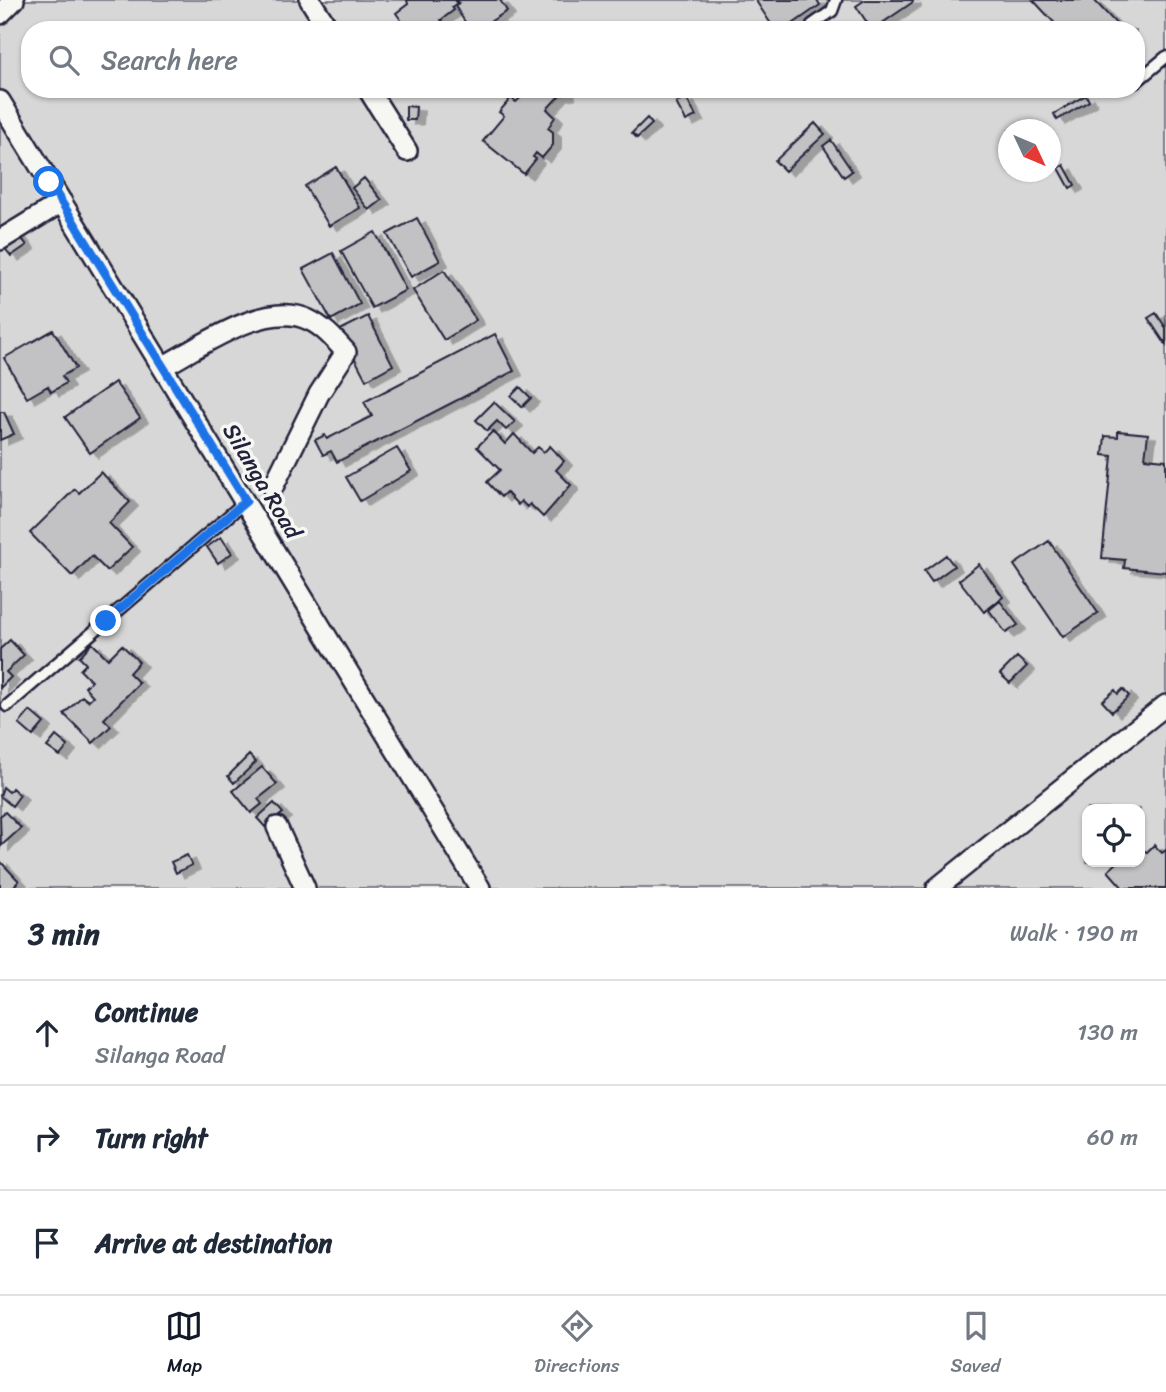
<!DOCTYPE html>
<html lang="en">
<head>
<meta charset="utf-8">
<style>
	:root { --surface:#fff; --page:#f2f2f3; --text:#1f2937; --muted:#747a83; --line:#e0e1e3; --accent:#111827 }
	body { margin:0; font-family:Sriracha,sans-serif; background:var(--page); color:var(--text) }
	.controls { position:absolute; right:21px; bottom:21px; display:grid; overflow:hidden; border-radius:14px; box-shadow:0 2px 5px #0004 }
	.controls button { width:63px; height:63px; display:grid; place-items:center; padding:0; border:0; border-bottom:2px solid var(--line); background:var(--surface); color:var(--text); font:35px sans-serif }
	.compass { position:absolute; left:998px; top:119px; width:63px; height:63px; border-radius:50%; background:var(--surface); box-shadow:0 2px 5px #0004; rotate:134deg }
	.stop { position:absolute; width:21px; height:21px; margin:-16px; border:5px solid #1a73e8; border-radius:50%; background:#fff }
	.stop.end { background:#1a73e8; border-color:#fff; box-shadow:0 2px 7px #0008 }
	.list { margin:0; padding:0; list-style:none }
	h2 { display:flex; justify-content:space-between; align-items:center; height:91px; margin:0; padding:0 28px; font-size:30px }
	h2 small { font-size:23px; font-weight:400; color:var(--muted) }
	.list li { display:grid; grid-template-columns:46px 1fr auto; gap:21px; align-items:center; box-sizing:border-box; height:105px; padding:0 28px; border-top:2px solid var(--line) }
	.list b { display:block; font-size:26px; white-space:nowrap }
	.list p { margin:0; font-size:23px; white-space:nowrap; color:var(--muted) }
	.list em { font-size:23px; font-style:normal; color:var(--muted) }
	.icon { flex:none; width:38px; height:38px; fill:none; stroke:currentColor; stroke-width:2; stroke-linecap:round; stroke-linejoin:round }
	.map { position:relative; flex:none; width:1166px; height:888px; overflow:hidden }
	.search { position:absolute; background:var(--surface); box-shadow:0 2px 5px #0004; left:21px; right:21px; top:21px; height:77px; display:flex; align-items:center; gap:18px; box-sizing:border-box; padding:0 24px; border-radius:28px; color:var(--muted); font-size:26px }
	.sheet { height:406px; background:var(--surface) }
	nav { display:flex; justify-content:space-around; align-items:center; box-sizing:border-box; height:98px; border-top:2px solid var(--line); background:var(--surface); font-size:19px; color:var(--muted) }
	nav a { display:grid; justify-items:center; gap:4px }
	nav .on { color:var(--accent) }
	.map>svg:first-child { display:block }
</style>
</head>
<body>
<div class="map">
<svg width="1166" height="888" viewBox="0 0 1166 888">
	<defs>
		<filter id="shadow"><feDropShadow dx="8" dy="4.5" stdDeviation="0" flood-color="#0004"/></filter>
	</defs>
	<rect width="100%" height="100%" fill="#f6f6f2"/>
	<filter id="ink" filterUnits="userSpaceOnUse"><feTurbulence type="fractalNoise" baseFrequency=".0143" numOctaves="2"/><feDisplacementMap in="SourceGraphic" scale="14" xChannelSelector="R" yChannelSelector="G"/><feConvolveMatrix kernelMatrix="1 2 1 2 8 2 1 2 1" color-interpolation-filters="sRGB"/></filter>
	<g filter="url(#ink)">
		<path fill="#d7d7d7" stroke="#7c7c89" stroke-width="2" fill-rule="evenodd" d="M0 0H1166V888H0ZM30 30H1136V89H30ZM1009 130H1050V172H1009ZM1087 809H1140V862H1087Z"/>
		<path fill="#c2c2c4" stroke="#22223b" stroke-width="2" filter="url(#shadow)" d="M407 0H454L457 3 452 7 454 10 441 20 449 30H408L396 13 408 4Z
			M456 0H500L507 11 477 30H470L455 6 459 3Z
			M758 0H817L820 5 784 30H775L756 1Z
			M865 0H912L913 2 872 30 856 6Z
			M1033 0H1094L1122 30H1061Z
			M530 89H566L567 94 560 95 547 109 555 117 548 128 553 132V145L542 158 536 153 533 157 536 159 524 174 483 141 504 116 499 112 511 98 516 102Z
			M1086 95 1089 101 1057 120 1054 114Z
			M686 98 696 116 686 121 676 103Z
			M406 106 416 107 415 120H406Z
			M647 118 652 124 637 138 632 133Z
			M815 123 825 134 785 171 775 161Z
			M831 140 852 171 844 177 823 146Z
			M1064 165 1075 185 1070 188 1059 168Z
			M336 167 360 208 329 226 305 186Z
			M364 178 382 200 369 210 352 188Z
			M417 218 440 261 411 277 387 234Z
			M375 232 406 290 372 308 341 251Z
			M18 234 27 245 11 256 3 246Z
			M333 253 360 304 331 320 303 269Z
			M444 270 476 320 444 340 413 290Z
			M1156 313 1166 328V345L1148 318Z
			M368 316 393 365 366 380 340 330Z
			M53 330 76 368 62 376 66 383 51 392 48 386 27 398 4 358Z
			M495 334 514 371 337 462 331 451 323 455 315 440 325 435 327 439 372 416 364 402Z
			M115 382 140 418 90 453 65 417Z
			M520 387 531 398 522 407 511 396Z
			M494 402 515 422 506 430 497 421 487 431 476 420Z
			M0 412H4L14 434 0 440Z
			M493 431 505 444 514 434 532 453 538 447 544 452 550 446 564 461 556 470 571 485 543 517 530 504 527 507 521 501 518 505 506 492 501 497 487 482 500 470 477 447Z
			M1118 431 1148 434 1145 458 1166 460V572L1124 568 1125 560 1102 558 1112 456 1103 455 1105 436 1118 437Z
			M397 448 411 471 360 501 346 477Z
			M101 472 130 502 109 523 132 547 107 571 92 556 72 576 30 533 75 489 79 493Z
			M221 537 232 553 218 563 207 547Z
			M1049 541 1098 613 1063 637 1014 565Z
			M946 555 954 566 932 582 924 571Z
			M979 564 1003 597 984 612 959 580Z
			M1000 601 1018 625 1006 633 989 610Z
			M10 640 24 655 6 672 11 677 0 688V649Z
			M92 643 108 659 122 645 139 662 129 673 139 683 104 719 111 726 93 743 64 714 82 696 88 701 93 696 85 687 91 681 80 670 86 664 79 657Z
			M1017 657 1027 666 1010 683 1000 674Z
			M1123 689 1129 696 1112 712 1102 701 1115 690 1118 694Z
			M30 711 44 723 33 736 19 724Z
			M56 736 68 746 60 756 47 747Z
			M249 755 256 762 234 783 228 776Z
			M262 767 277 784 258 799 262 804 251 813 233 791Z
			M3 787 9 792 12 788 20 795 12 806 0 796Z
			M274 803 283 813 265 827 257 818Z
			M5 812 21 828 1 846 0 816Z
			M1154 845 1162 853 1166 850V888H1123L1108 871 1118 862H1140V849L1147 852Z
			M187 855 192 865 176 873 171 862Z
			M0 861 19 881 12 888H0Z"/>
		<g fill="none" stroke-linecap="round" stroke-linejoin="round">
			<g stroke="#22223b" stroke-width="15">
				<path id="service" d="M812 25 832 11 836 0
					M1136 82 1166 57
					M7 706 246 501"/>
			</g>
			<g stroke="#22223b" stroke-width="24">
				<path id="minor" d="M310 0 329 30
					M0 14 14 0
					M368 89 407 151
					M0 101 480 888
					M0 240 62 202
					M164 366C201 346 267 299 309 320 324 327 335 340 346 352L319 394 273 487
					M277 827 305 888
					M937 888 1166 705"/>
			</g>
			<use href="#service" stroke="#f6f6f2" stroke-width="10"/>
			<use href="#minor" stroke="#f6f6f2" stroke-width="19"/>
		</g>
	</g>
	<g fill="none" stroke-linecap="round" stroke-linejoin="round" filter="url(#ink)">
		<path stroke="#1a73e8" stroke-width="9" d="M49 182 246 501 106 621"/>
	</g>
	<g text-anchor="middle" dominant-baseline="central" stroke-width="7" stroke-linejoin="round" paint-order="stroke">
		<g font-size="23" fill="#22223b" stroke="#f6f6f2">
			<text transform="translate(262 481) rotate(59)">Silanga Road</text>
		</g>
	</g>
</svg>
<div class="controls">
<button><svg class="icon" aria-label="locate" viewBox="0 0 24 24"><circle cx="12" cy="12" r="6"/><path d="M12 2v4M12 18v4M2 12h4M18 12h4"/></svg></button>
</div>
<svg class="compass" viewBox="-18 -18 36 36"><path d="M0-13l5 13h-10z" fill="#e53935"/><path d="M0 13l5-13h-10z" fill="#747a83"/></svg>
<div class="stop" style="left:49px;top:182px"></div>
<div class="stop end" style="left:106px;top:621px"></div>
<div class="search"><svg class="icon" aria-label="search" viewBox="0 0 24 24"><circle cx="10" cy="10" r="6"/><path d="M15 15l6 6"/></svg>Search here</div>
</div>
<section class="sheet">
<h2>3 min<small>Walk · 190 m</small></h2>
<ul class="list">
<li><svg class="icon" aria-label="ahead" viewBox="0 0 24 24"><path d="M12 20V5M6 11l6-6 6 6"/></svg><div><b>Continue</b><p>Silanga Road</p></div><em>130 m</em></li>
<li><svg class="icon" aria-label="right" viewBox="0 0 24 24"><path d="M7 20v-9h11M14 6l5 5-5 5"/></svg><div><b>Turn right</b></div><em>60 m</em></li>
<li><svg class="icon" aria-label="arrive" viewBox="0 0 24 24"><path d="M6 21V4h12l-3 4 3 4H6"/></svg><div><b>Arrive at destination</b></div></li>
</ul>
</section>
<nav>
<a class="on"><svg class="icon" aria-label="map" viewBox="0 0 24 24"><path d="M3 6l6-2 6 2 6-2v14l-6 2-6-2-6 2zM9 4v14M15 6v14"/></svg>Map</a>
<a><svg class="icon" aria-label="directions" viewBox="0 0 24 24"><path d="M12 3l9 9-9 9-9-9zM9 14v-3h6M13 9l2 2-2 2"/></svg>Directions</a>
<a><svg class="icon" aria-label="saved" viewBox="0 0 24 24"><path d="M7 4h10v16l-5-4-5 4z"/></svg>Saved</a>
</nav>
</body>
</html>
